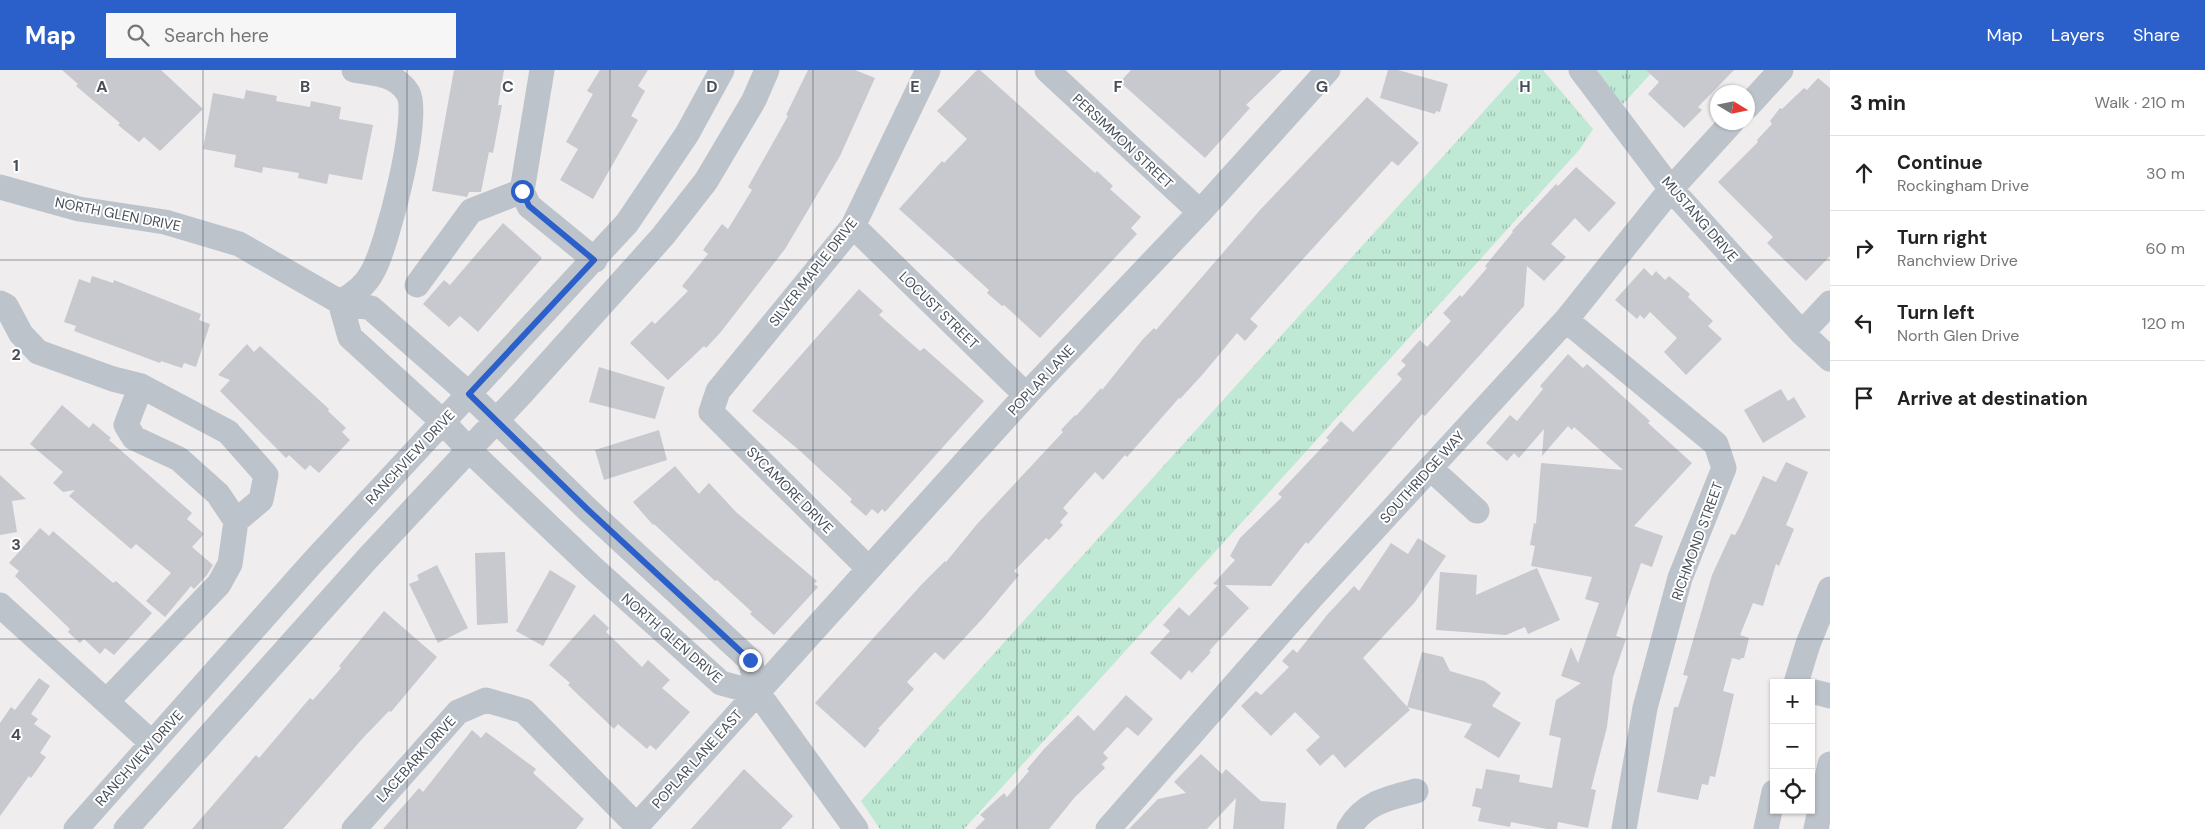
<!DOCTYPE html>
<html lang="en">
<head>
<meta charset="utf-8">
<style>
	:root { --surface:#fff; --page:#f6f6f6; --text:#222; --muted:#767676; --line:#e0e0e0; --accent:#2b60cb }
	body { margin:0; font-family:"DM Sans",sans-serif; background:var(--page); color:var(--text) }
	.controls { position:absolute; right:15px; bottom:15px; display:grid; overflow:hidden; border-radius:0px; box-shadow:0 1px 4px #0004 }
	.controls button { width:45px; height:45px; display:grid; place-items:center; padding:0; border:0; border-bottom:1px solid var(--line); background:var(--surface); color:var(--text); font:25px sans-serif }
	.compass { position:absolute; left:1710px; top:15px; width:45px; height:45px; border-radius:50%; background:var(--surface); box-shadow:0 1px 4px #0004; rotate:100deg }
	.stop { position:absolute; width:15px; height:15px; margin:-11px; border:4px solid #2b60cb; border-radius:50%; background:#fff }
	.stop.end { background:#2b60cb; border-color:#fff; box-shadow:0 1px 5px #0008 }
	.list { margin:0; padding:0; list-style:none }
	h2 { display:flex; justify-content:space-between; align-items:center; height:65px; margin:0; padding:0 20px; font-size:21px }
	h2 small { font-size:16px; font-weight:400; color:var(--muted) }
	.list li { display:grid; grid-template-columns:32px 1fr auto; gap:15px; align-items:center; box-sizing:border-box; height:75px; padding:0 20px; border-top:1px solid var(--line) }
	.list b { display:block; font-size:19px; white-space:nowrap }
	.list p { margin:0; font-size:16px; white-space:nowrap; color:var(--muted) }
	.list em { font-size:16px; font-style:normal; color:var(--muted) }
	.icon { flex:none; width:28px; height:28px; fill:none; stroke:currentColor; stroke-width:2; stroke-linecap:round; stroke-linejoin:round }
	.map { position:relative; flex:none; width:1830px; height:759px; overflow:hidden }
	header { display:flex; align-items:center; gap:30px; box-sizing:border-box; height:70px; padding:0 25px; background:var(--accent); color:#fff }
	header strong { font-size:24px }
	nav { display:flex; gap:28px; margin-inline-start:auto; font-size:18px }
	.search { width:350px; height:45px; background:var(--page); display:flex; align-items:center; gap:12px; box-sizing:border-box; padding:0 18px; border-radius:0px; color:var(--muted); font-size:19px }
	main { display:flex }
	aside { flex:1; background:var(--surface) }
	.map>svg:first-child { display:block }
</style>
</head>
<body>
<header>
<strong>Map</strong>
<div class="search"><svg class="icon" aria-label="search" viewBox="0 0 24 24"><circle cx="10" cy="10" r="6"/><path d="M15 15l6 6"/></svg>Search here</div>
<nav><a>Map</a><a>Layers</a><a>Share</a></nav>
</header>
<main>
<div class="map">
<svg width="1830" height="759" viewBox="0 0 1830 759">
	<defs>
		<pattern id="grass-tufts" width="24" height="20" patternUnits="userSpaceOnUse" patternTransform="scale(1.25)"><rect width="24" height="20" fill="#bfe9d4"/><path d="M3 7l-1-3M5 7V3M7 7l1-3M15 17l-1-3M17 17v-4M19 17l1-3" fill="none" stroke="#9dbfaf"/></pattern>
	</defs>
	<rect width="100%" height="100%" fill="#efeded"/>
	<path fill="url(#grass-tufts)" d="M1521 0H1543L1593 59 1580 79 964 759H880L861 731Z
		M1595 0H1654L1622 35Z"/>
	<path fill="#c7c9cf" d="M62 0H161L203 39 160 81 144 67 139 72 118 55 120 53 76 16 78 14Z
		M454 0H504L498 35H502L493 83 489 82 481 122H469L467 127 432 121Z
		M600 0H648L638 16 645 21 631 46 638 50 593 129 560 110 578 79 566 72 593 24 587 21Z
		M808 0H855L875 8 840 86 785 179 720 263 706 278 704 276 668 310 630 273 652 251 655 254 688 221 682 216 708 184 703 180 722 154 728 159 752 120 748 117 788 46 786 45Z
		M977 0H980L1095 103 1097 101 1113 116 1110 119 1141 147 1131 158 1137 164 1040 268 1004 235 1002 236 987 223 989 220 899 139 942 91 944 93 967 69 937 41Z
		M1131 0H1282L1246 35 1250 38 1205 88 1120 12Z
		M1388 0H1398L1448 14 1440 42 1436 41 1435 44 1380 28Z
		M1646 0H1734L1698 37 1702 40 1684 58 1648 24 1659 12Z
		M1818 8 1830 18V186L1806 211 1767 173 1773 167 1718 112 1758 72 1757 70 1772 54 1770 51 1780 38 1782 39 1804 18 1807 20Z
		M246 20 277 26 276 31 310 37 311 31 341 37 339 49 373 55 362 110 329 104 327 114 298 108 299 103 263 97 262 103 234 97 236 85 203 79 213 23 244 29Z
		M1367 27 1419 73 1398 96 1392 91 1303 189 1250 249 1258 256 1245 271 1237 263 1203 304 1180 329 1179 328 1127 387 1125 385 1103 410 1095 402 1063 438 1068 443 1060 452 1063 455 1049 470 1046 468 1014 501 1019 505 984 547 944 590 935 582 907 612 914 619 878 659 880 660 865 678 815 633 922 514 945 491 946 492 978 453 1063 362 1061 360 1075 345 1076 346 1101 318 1102 320 1143 269 1154 258 1156 260 1260 140Z
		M1576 97 1616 133 1589 162 1575 148 1551 174 1566 187 1544 211 1527 196 1524 236 1425 346 1422 344 1308 474 1306 472 1271 516 1225 515 1249 538 1209 581 1211 582 1192 603 1189 600 1181 610 1150 583 1170 561 1163 555 1179 537 1189 546 1218 515 1213 514 1235 490 1230 486 1240 468 1282 427 1278 424 1329 370 1326 368 1341 351 1353 362 1402 309 1397 304 1406 295 1401 291 1420 270 1427 277 1451 251 1443 243 1460 225 1462 227 1487 198 1485 196 1513 162 1512 161 1556 114 1558 116Z
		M503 153 542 188 478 262 460 246 449 257 423 234 444 210 450 215Z
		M1644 198 1652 206 1656 201 1665 210 1669 206 1690 224 1688 227 1713 251 1708 256 1722 269 1686 305 1664 282 1677 268 1650 242 1644 249 1640 245 1637 249 1615 230Z
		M92 206 113 213 114 210 201 244 199 250 210 254 196 297 184 293 182 298 161 291 160 293 74 261 76 256 64 252 79 209 90 213Z
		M859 219 883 241 879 245 920 281 924 278 984 331 885 442 882 439 878 444 872 439 866 446 850 432 852 429 799 380 752 341Z
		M247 274 254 282 260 276 329 339 328 341 346 358 342 362 350 370 319 403 310 395 305 400 289 385 286 388 220 321 230 310 218 305Z
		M1568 284 1583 298 1587 294 1650 351 1648 353 1692 393 1634 456 1663 466 1652 497 1641 493 1616 566 1626 569 1613 607 1607 657 1591 719 1596 720 1588 758 1558 752 1557 759H1547L1511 752 1510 757 1478 751 1481 738 1472 736 1476 718 1482 719 1486 699 1520 705 1519 712 1552 718 1561 668 1549 665 1556 630 1581 613 1561 606 1571 577 1578 593 1599 533 1585 529 1592 507 1531 496 1535 476 1530 475 1534 453 1536 454 1541 393 1623 400 1574 357 1572 360 1568 356 1542 386 1544 359 1519 388 1514 383 1507 391 1486 373 1510 345 1517 351 1543 319 1540 316Z
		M599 297 665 317 655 349 589 332Z
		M1781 319 1788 331 1794 327 1806 347 1763 373 1744 340Z
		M62 335 89 358 93 353 111 368 109 370 192 443 187 449 204 464 192 477 213 495 207 505 194 519 191 516 165 547 146 531 171 503 136 474 131 479 69 426 75 420 63 422 53 413 63 402 30 374Z
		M659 360 667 390 604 410 595 380Z
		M1786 392 1808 402 1786 455 1794 459 1779 496 1776 494 1763 536 1753 533 1740 565 1749 568 1744 588H1741L1740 590 1732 588 1723 621 1734 624 1715 707 1710 706 1708 715 1702 714 1698 730 1657 722 1674 637H1678L1688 606 1683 605 1712 505 1731 464 1735 465 1740 456 1763 406 1776 412Z
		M675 396 699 424 709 413 736 442 817 511 814 514 818 517 774 565 750 544 752 542 717 510 715 511 654 454 653 455 633 432Z
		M0 405 26 429 12 431 17 462 0 465Z
		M40 458 49 466 53 461 113 513 116 511 152 543 114 585 105 578 100 584 84 569 80 573 68 562 70 559 15 506 19 501 9 493Z
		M1418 468 1446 486 1415 532 1363 588 1410 640 1345 698 1333 684 1320 696 1306 680 1320 667 1295 642 1271 666 1241 636 1256 621 1261 625 1289 597 1282 591 1293 579 1297 583 1327 545 1354 516 1359 521 1391 473 1408 484Z
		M505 482 508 553 477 555 475 483Z
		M437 495 468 558 438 573 409 514 419 510 417 505Z
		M1537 498 1560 550 1528 564 1525 557 1506 565 1436 560 1440 502 1477 505 1476 525Z
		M550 500 576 516 543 576 516 561Z
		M384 541 437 587 391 642 389 641 363 668 283 759H192L256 685 259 688 310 628 313 630 341 598 339 596Z
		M594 544 609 558 606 562 642 597 648 590 670 610 662 618 690 642 656 680 650 675 647 679 618 654 614 659 568 615 570 613 549 595Z
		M1422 582 1443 587 1450 601 1484 611 1501 623 1492 636 1521 653 1499 688 1464 667 1472 654 1407 637Z
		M39 608 50 616 31 644 38 649 34 654 51 666 40 683 46 687 31 708 29 706 0 746V653L11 637 15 640Z
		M1126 625 1153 649 1138 666 1127 657 1103 683 1108 688 1102 694 1105 698 1075 727 1049 759H975L985 749 980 745 1004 723 1007 727 1029 701 1027 699 1044 679 1078 645 1094 661Z
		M472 660 481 668 486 662 536 699 533 703 584 749 576 759H383L419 718 423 722Z
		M1201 684 1222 704 1226 699 1261 731 1286 733 1284 759H1233L1236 728 1207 759H1129L1158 729 1186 723 1174 712Z
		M744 699 793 746 781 759H691Z"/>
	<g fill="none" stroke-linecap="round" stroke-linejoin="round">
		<path stroke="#bdc3cb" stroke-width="25" d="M542 0 522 121 529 136 595 190
			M1047 0 1200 142
			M1581 0 1671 119 1802 263 1830 289
			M1748 36 1781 0
			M0 117 79 139 165 152 239 174 340 232 371 238 469 324 586 438 750 590 758 623 856 759
			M853 156 1026 325
			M417 215 471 141 522 121
			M340 232 350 267 443 352 469 380 593 498 721 613 758 623
			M340 232C353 225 366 215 373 201 387 176 421 46 408 23 396 3 374 4 354 0
			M0 233 6 236 21 264 38 282 113 309 141 316 228 362 266 405 261 430 236 451
			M1566 250 1716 374 1724 398 1680 508 1645 638 1624 759
			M1802 263 1830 233
			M1430 398 1477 441
			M868 498 711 342 718 321 853 156 928 0
			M0 535 152 673
			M1796 613 1808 574 1830 519
			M1811 621 1830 626
			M107 631 219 514 230 494 236 451 218 424 179 389 134 368 126 355 141 316
			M76 759 312 493 627 153 687 64 722 0
			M126 759 367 489 523 322 663 166 706 111 754 30 767 0
			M354 759 458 642 486 630 524 641 637 756
			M634 759 1026 325 1200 142 1328 0
			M1108 759 1311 528 1566 250 1671 119 1732 52
			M1349 759C1364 733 1388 728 1416 721
			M1766 759 1774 722
			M1816 759 1830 694"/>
	</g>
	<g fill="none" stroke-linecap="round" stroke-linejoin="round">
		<path stroke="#2b60cb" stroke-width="6" d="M522 121 529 136 594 190 469 324 586 438 750 590"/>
	</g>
	<path fill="none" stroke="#474e58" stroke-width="1" stroke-opacity="0.55" d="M203 0V759M407 0V759M610 0V759M813 0V759M1017 0V759M1220 0V759M1423 0V759M1627 0V759M0 190H1830M0 380H1830M0 569H1830"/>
	<g text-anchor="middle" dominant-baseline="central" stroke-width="4" stroke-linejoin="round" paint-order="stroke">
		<g font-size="14" fill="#474e58" stroke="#fff">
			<text transform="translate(1123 71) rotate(43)">PERSIMMON STREET</text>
			<text transform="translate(118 144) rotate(11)">NORTH GLEN DRIVE</text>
			<text transform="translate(1700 149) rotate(49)">MUSTANG DRIVE</text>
			<text transform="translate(813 202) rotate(-52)">SILVER MAPLE DRIVE</text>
			<text transform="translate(939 240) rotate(44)">LOCUST STREET</text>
			<text transform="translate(1041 310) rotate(-47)">POPLAR LANE</text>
			<text transform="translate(410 387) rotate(-47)">RANCHVIEW DRIVE</text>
			<text transform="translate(1422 407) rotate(-48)">SOUTHRIDGE WAY</text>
			<text transform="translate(790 420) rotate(45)">SYCAMORE DRIVE</text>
			<text transform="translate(1697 471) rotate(-70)">RICHMOND STREET</text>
			<text transform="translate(672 568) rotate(41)">NORTH GLEN DRIVE</text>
			<text transform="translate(139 688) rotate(-48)">RANCHVIEW DRIVE</text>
			<text transform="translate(416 689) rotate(-48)">LACEBARK DRIVE</text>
			<text transform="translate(697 689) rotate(-48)">POPLAR LANE EAST</text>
		</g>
	</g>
	<g font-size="16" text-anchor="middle" font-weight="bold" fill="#474e58" stroke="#fff" stroke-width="4" stroke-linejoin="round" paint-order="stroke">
		<text x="102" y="22">A</text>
		<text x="305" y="22">B</text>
		<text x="508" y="22">C</text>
		<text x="712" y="22">D</text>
		<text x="915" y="22">E</text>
		<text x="1118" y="22">F</text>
		<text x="1322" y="22">G</text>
		<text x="1525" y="22">H</text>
		<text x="16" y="101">1</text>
		<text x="16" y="290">2</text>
		<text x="16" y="480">3</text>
		<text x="16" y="670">4</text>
	</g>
</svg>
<div class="controls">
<button>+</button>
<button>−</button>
<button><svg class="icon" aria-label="locate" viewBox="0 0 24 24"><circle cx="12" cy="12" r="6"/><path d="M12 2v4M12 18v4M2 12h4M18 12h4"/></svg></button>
</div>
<svg class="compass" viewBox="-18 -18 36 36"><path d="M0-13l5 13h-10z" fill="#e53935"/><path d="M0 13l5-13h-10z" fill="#767676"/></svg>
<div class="stop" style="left:522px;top:121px"></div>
<div class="stop end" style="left:750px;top:590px"></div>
</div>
<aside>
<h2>3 min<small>Walk · 210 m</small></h2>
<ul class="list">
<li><svg class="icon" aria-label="ahead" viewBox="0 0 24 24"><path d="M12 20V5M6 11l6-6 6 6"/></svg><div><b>Continue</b><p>Rockingham Drive</p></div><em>30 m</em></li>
<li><svg class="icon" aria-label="right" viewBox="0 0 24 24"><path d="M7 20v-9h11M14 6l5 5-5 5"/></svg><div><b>Turn right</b><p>Ranchview Drive</p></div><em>60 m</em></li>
<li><svg class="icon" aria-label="left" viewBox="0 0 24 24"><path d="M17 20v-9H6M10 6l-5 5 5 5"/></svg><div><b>Turn left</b><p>North Glen Drive</p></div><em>120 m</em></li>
<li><svg class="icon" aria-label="arrive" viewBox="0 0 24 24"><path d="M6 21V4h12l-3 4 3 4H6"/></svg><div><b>Arrive at destination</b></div></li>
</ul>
</aside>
</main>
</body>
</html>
